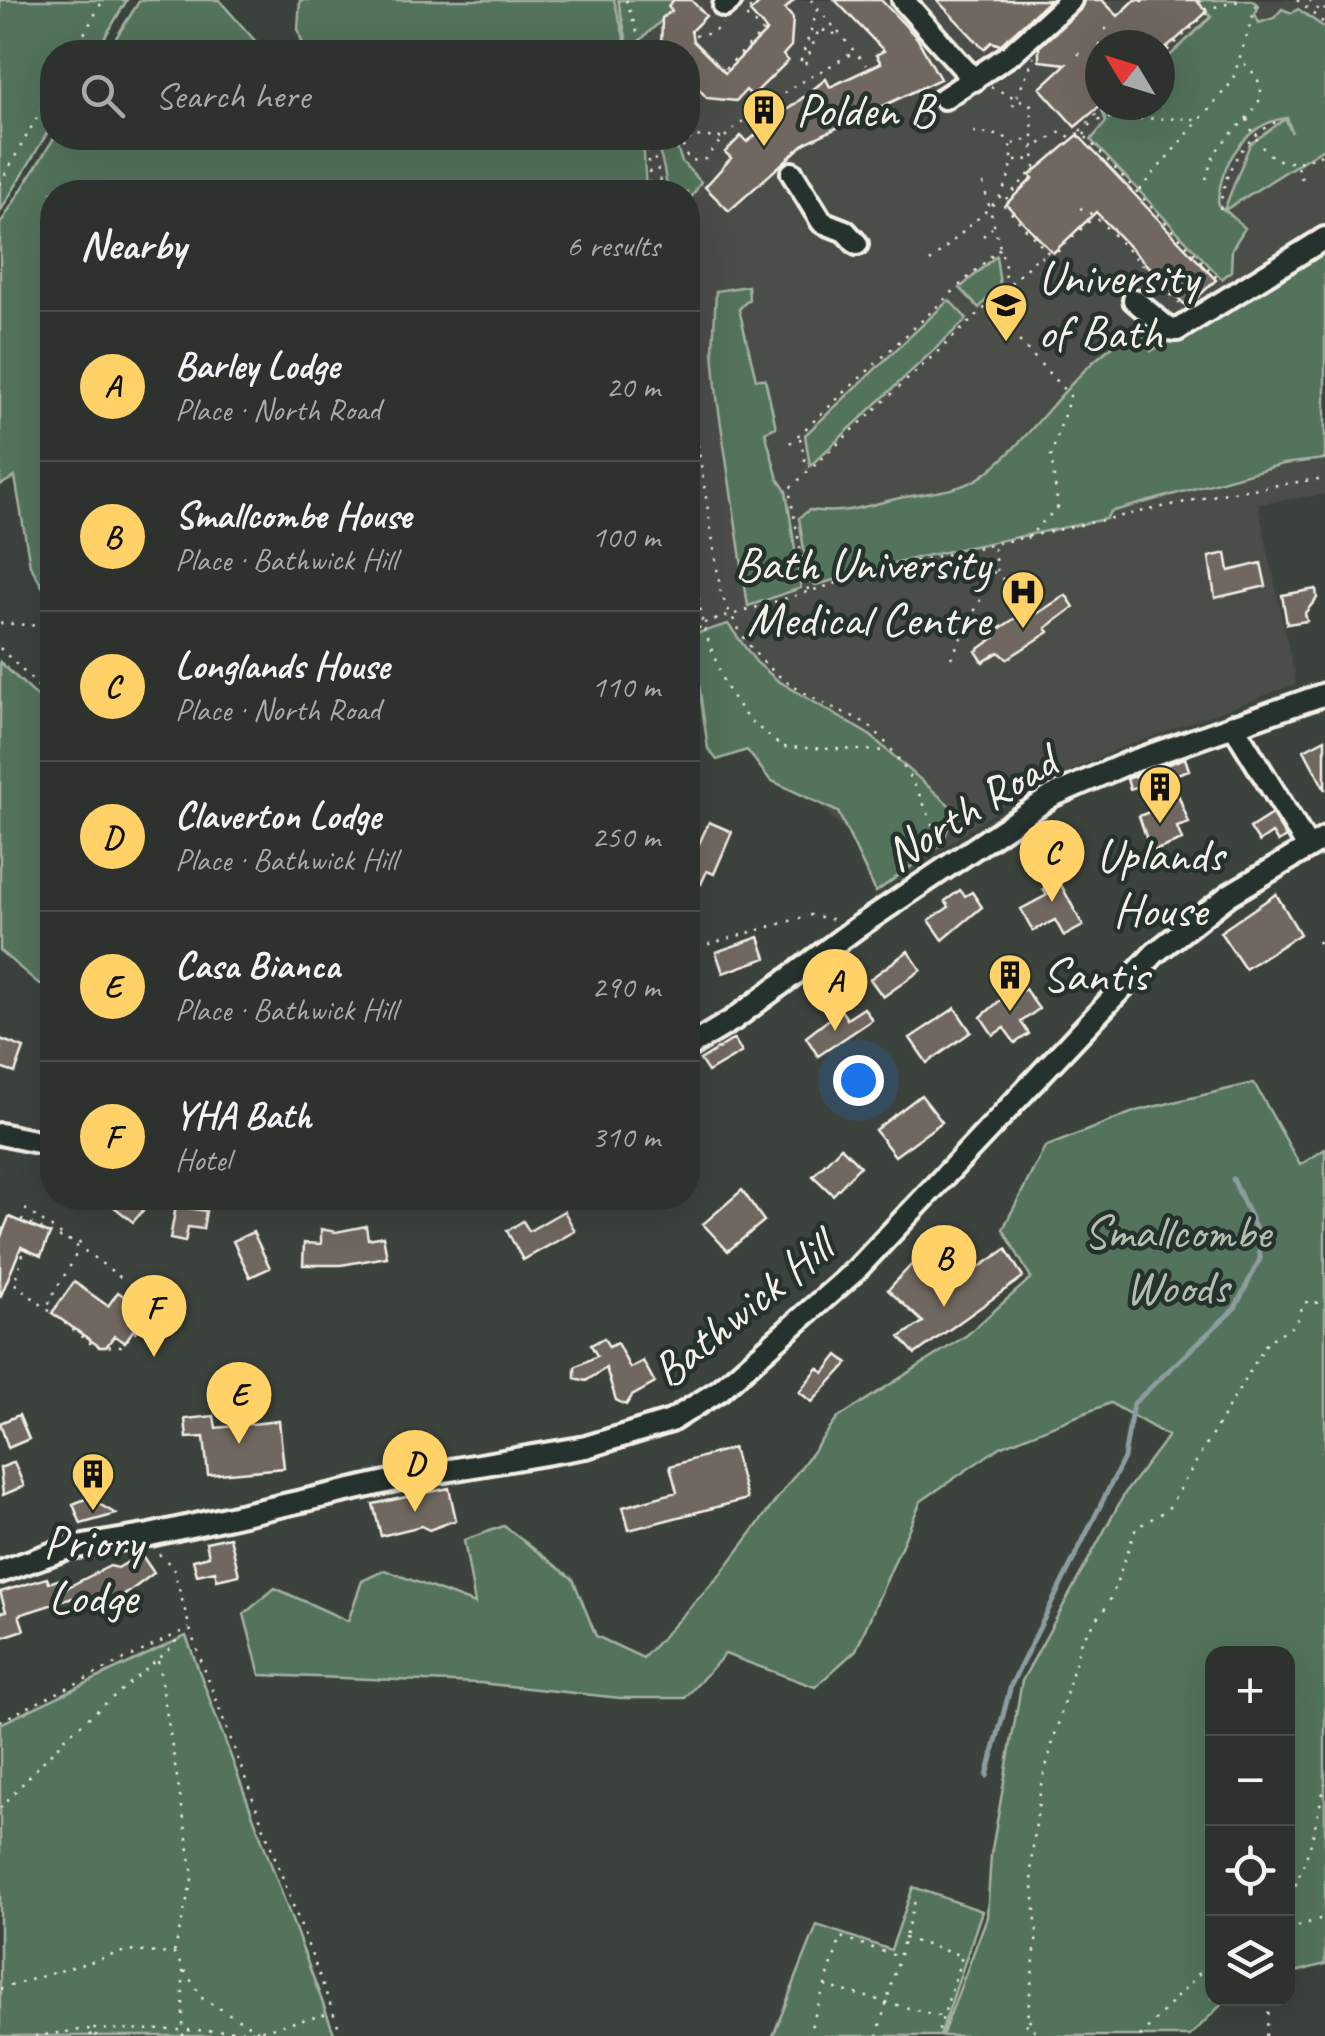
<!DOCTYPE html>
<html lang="en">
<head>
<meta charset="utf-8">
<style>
	:root { --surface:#2d322e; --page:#353a36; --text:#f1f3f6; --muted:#a7aaaa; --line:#484d4a; --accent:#ffd166 }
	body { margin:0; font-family:Caveat,sans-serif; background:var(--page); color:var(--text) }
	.controls { position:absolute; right:30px; bottom:30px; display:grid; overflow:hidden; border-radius:20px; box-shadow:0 10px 40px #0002 }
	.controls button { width:90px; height:90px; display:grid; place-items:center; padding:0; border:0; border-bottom:2px solid var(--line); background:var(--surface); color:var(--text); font:50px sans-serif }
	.compass { position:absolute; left:1085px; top:30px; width:90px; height:90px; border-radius:50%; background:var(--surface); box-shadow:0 10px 40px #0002; rotate:308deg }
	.you { position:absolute; left:858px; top:1080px; width:35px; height:35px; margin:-25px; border:8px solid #fff; border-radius:50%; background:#1a73e8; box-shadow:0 0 0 15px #1a73e833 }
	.badge { display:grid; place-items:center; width:65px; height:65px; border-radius:50%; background:var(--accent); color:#111; font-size:32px; font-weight:700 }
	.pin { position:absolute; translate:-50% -82px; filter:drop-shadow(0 2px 5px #0008) }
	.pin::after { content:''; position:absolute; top:52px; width:35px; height:30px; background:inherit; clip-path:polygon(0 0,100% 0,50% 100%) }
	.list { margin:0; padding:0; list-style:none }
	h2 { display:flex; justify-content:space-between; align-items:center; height:130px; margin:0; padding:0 40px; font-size:42px }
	h2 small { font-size:32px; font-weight:400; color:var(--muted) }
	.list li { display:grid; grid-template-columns:65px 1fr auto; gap:30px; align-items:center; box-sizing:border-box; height:150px; padding:0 40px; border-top:2px solid var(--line) }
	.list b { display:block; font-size:38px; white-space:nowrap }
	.list p { margin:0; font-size:32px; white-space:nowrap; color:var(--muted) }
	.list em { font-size:32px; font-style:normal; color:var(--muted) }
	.icon { flex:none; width:55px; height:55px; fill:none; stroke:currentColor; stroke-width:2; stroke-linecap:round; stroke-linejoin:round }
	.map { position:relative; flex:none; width:1325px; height:2036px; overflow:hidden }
	.search { position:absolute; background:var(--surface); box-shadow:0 10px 40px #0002; left:40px; top:40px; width:660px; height:110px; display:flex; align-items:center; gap:25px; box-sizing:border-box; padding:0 35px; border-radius:40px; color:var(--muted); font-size:38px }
	.panel { position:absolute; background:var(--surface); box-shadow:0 10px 40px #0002; left:40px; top:180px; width:660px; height:1030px; border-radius:40px }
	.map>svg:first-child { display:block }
</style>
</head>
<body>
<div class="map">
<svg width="1325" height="2036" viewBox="0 0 1325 2036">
	<rect width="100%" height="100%" fill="#3c433d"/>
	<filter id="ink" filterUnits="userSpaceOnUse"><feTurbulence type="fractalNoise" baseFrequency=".01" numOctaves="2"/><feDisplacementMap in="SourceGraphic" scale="20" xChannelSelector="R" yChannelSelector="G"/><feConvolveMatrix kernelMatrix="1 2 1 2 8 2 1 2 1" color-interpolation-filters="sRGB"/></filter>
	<g filter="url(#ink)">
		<path fill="#4c4e48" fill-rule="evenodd" d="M600 0H1325V494L1258 504 1296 684 1115 750 1016 797 897 881 768 754 702 657 688 594V192H638L632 138H688V52H613ZM1100 45H1160V105H1100Z"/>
		<path fill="#53735c" stroke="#a4b2a2" stroke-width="2.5" fill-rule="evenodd" d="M0 0H127L96 52H52V125L0 212Z
			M140 0H219L265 52H107Z
			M300 0H614L628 52H305L298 29Z
			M618 0H683L629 51Z
			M1202 0H1252L1259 6 1255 14 1259 23 1274 18 1282 9 1292 13 1298 9 1325 28V147L1225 210 1245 228 1232 249 1231 271 1222 279 1091 140 1106 122 1102 110 1109 105H1160V65L1211 17 1198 4ZM1287 118 1292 133 1285 119 1250 144 1224 210 1218 205C1219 164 1246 123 1287 118Z
			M54 138H643L646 192H52V603L30 565 15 477 0 485V224Z
			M646 138H683L677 148 682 162 701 182 688 203V192H668C664 173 664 148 646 138Z
			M1325 252V459L1283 464 1110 512 1106 519 920 557 816 585 809 582 799 518 809 510C846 515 864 506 900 498 925 493 962 491 982 476 1043 431 1077 356 1148 325L1151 351Z
			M996 256 1000 285 979 308 960 288Z
			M748 286 749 299 739 309 756 379H765L776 427 765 432 778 479 786 491 801 588 748 606 717 398 713 351 716 291Z
			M949 300 967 319 810 466 805 435Z
			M728 624 756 662 777 680 871 736 955 810 942 844 876 892 838 812 770 780 747 750 717 760 708 749 692 635Z
			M0 662 52 710V988L38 983 0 951Z
			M1254 1083 1300 1165 1325 1149V1964L1288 1974V1654H1212V1998L1227 1999 1190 2036H942L987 1917 991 1855 1022 1681 1125 1493 1168 1436 1110 1403 1000 1447 921 1501 856 1650 815 1687 725 1654 685 1698H620L480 1683 260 1675 244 1614 275 1588 348 1621 362 1581 385 1570 475 1604 464 1540 504 1526 573 1579 596 1636 643 1658 719 1576 838 1418 967 1335 1031 1278 1003 1229 1045 1147 1136 1111Z
			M186 1636 335 2036H0V1724Z
			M913 1887 982 1911 940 2036H773L817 1925 891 1950Z"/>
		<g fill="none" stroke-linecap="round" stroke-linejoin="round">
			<path stroke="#8d9c9f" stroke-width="5" d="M987 1776 1011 1685 1124 1458 1133 1404 1235 1308 1260 1259 1259 1236 1233 1179"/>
		</g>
		<path fill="#706861" stroke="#f4f1e8" stroke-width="2.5" d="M674 0H691L706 16 691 31 693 41 725 73 767 31 750 12 763 0H794L785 9 793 18 791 46 783 55 788 61 752 96 746 90 736 101 707 98 699 89 694 93 688 86V52H661L662 18 672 11 668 6Z
			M835 0H881L917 38 940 79 805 143 729 211 705 187 731 158 725 152 741 136 747 142 826 79 830 87 881 63 876 55 884 51Z
			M937 0H1050L1000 45 992 42 984 49Z
			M1084 0H1102L1118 16 1135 0H1196L1207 12 1160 54V45H1100V106L1075 127 1040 88 1066 64 1039 61V47L1080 10Z
			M1078 135 1216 280 1187 307 1096 212 1053 253 1006 204 1033 178 1030 175Z
			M1226 553 1229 571 1261 563 1266 586 1215 598 1209 557Z
			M1316 589 1317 598 1305 613 1307 621 1287 624 1282 595Z
			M1066 595 1074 607 1046 628 1049 632 1007 659 999 652 983 662 976 651 994 638 991 634 1034 606 1038 613Z
			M1325 739V790L1304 750Z
			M1185 758 1189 770 1171 776 1189 823 1177 827 1182 840 1151 852 1139 816 1167 805 1157 780 1130 789 1127 779Z
			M1272 814 1286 837 1278 842 1272 833 1259 842 1250 828Z
			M709 822 732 832 714 874 707 871 701 884 688 878V857L692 859Z
			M1059 881 1083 926 1064 936 1055 920 1033 931 1021 909 1047 895 1043 889Z
			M960 890 965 896 972 892 982 907 943 940 929 920 949 907 945 901Z
			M1276 894 1300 934 1245 969 1220 932Z
			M759 937 766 958 723 973 716 952Z
			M908 951 921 970 883 997 870 979Z
			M1025 989 1039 1009 1021 1022 1029 1034 1015 1043 1004 1028 993 1035 981 1017 1006 995 1009 999Z
			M864 1008 872 1020 818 1056 806 1037 841 1010 847 1019Z
			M955 1008 971 1032 927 1063 910 1038Z
			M0 1039 24 1048 15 1073 0 1068Z
			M734 1039 742 1052 708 1072 700 1060Z
			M921 1095 942 1122 895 1156 875 1130Z
			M841 1147 860 1166 833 1195 813 1176Z
			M742 1190 764 1221 728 1251 703 1224Z
			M103 1198H135L146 1207 133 1222Z
			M176 1206 206 1211 203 1229 188 1227 185 1242 170 1239Z
			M564 1211 575 1231 523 1260 507 1231 523 1221 529 1231Z
			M9 1217 50 1234 41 1256 21 1247 0 1298V1239Z
			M366 1226 368 1239 383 1236 387 1257 341 1265H303L304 1243 321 1244V1229L336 1232Z
			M253 1232 270 1268 250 1277 233 1241Z
			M1006 1249 1023 1277 915 1354 900 1337 923 1322 888 1290 914 1262 944 1291Z
			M74 1282 108 1306 118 1292 138 1306 130 1316 139 1322 125 1342 114 1336 106 1347H100L52 1313Z
			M604 1338 609 1347 617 1343 630 1368 643 1361 655 1383 632 1396 626 1405 616 1400 606 1368 586 1381 575 1378V1367L597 1356 591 1345Z
			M838 1355 848 1363 812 1402 799 1392 818 1368 824 1373Z
			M19 1415 29 1439 8 1448 0 1423Z
			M214 1416 216 1428 279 1421 284 1468 208 1475 204 1437 187 1438 185 1419Z
			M733 1448 747 1499 629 1530 623 1507 677 1492 670 1466Z
			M14 1462 24 1486 3 1495 0 1468Z
			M449 1488 456 1520 429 1530 421 1526 381 1536 373 1504Z
			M95 1495 99 1504 116 1514 81 1524 73 1504Z
			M230 1537 239 1575 217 1580 215 1571 197 1575 193 1560 209 1556 206 1542Z
			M141 1554 154 1573 114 1603 91 1609 85 1594 19 1615 24 1630 0 1638V1613L6 1611 0 1592 47 1578 49 1583 63 1578 66 1588 110 1566 118 1568Z"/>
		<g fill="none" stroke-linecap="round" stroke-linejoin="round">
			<g stroke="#f4f1e8" stroke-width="28">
				<path id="minor" d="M903 0 974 80
					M724 6 731 0
					M944 98 1011 54 1071 0
					M792 173 822 222 845 231 857 244
					M1134 300 1169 329 1177 330 1325 238
					M1233 725 1308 847
					M688 1047 733 1020 855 929 1052 796 1128 763 1325 694
					M0 1134 52 1145
					M0 1572 65 1549 150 1535 409 1477 586 1447 671 1421 720 1390 855 1271 1155 953 1229 895 1325 838"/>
			</g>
			<path stroke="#f4f1e8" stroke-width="2.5" stroke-dasharray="2.5 8" stroke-linecap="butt" d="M626 0 644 52
				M811 0 866 65
				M1141 0 1143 3
				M1198 0 1206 9 1244 0
				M1297 0 1325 24
				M1310 0 1321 13 1325 9
				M749 9 759 0
				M818 9 800 63 805 65 819 29 841 36
				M1105 28 1110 34
				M695 36 713 33 722 23
				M74 52 103 0
				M1078 53 1082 58
				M1160 58 1212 8
				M725 69 763 32 745 15
				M991 87 1031 105 1035 168 1002 203 1052 257
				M919 90 926 99
				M1013 106 1034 57
				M1247 119C1263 161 1286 173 1325 152
				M1080 131 1105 105
				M1084 135 1091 124 1104 118 1197 119
				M649 138 664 192
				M721 138 692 136 682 149 690 161 705 159C742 111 802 83 854 52
				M648 139 650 192
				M1013 144 1029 139
				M1031 149 1061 132 1070 137 1076 133 1084 135 1219 280 1216 282
				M1015 161 1031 159
				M1297 167 1303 181
				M1206 179C1209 169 1212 158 1218 149 1241 117 1289 99 1239 59
				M983 183 1006 270 1005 286
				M0 184 52 90
				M1139 190 1232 82 1258 0
				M1080 208 1095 216 1182 306
				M1220 209C1224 168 1244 136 1282 119
				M983 236 992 228
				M930 262 998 200C1009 179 1020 155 1004 136L973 132
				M688 298 689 388 721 594C748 653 767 674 825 704 839 711 861 718 873 729 905 760 930 809 940 850
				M988 305 1040 255 1044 260 1052 257 1095 216
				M800 438 807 469
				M790 443 1000 248
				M688 536 703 626 725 686 747 718 782 747 886 751
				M994 548 996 568 1023 613
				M808 590 789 489 987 306 1070 396 1051 456 1058 507 1025 540
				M764 605 894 566 1226 493 1325 478
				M0 623 52 627
				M704 623 715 620
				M688 631 702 627
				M0 648 52 700
				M951 658 996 568
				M1318 941 1325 955
				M688 950 811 915 836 920
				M25 1209 77 1246C78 1263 53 1285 47 1310
				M21 1219 65 1240 78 1241 86 1252 124 1280
				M23 1254 14 1283 95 1347 121 1346 149 1318
				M159 1554 173 1567 192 1636 342 2036
				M158 1661 193 1875 174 1953
				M0 1721 189 1628
				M0 1808 68 1735 174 1646 178 1633
				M1288 1905 1310 1847 1325 1784
				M1288 1930 1325 1917
				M904 1938 962 1956 937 2036
				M825 1986 943 2017
				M0 1989 126 1951 174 1954 203 1999 268 2036
				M1029 2019 1037 2036
				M35 2036 88 2029 97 2036
				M91 2036 90 2029 258 2031 328 2014
				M183 2036V1970
				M808 2036 841 1937 899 1957
				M877 2036 915 1901
				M1025 2036 1037 1934 1031 1862 1041 1785 1081 1641 1109 1603 1136 1528 1168 1509 1268 1341 1296 1324 1304 1302 1325 1303
				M1140 2036 1212 1960
				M1266 2036 1270 1998"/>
			<use href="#minor" stroke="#26332d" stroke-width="20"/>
			<path stroke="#f4f1e8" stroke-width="2.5" stroke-dasharray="2.5 8" stroke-linecap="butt" d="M715 620 764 605"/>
		</g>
	</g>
	<defs>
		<g id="building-pin" transform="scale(2.25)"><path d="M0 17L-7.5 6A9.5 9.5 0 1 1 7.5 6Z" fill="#ffd166" stroke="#26332d"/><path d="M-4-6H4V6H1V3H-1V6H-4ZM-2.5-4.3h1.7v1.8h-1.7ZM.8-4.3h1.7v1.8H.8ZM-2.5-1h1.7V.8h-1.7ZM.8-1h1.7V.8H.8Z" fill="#111"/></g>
		<g id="university-pin" transform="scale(2.25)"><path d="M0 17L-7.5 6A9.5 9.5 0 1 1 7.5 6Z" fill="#ffd166" stroke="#26332d"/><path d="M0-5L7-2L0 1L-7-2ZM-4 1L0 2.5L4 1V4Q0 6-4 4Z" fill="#111"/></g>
		<g id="hospital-pin" transform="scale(2.25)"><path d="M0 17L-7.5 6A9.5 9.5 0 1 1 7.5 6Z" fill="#ffd166" stroke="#26332d"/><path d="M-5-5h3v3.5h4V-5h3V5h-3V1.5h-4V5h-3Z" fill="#111"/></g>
	</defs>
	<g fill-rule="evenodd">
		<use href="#building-pin" x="764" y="110"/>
		<use href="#university-pin" x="1006" y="305"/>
		<use href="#hospital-pin" x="1023" y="592"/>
		<use href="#building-pin" x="1160" y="787"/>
		<use href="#building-pin" x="1010" y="975"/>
		<use href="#building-pin" x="93" y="1474"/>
	</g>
	<g text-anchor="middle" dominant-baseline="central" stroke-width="9" stroke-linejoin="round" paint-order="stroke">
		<g font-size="48" fill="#f4f1e8" stroke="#26332d" text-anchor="start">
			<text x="796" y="110">Polden B</text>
			<text x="1038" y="277">University<tspan x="1038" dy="55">of Bath</tspan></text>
			<text x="990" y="564" text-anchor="end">Bath University<tspan x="990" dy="55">Medical Centre</tspan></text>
			<text x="1160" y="855" text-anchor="middle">Uplands<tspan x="1160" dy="55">House</tspan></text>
			<text x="1042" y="975">Santis</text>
			<text x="93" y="1542" text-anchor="middle">Priory<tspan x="93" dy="55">Lodge</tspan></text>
		</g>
		<g font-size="48" fill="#f4f1e8" stroke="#26332d">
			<text transform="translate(970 808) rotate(-32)">North Road</text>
			<text transform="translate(742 1309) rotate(-39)">Bathwick Hill</text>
		</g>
		<g font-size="48" fill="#b4bfb0" stroke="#26332d">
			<text x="1177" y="1232">Smallcombe<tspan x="1177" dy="55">Woods</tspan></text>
		</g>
	</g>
</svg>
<div class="controls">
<button>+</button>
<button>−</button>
<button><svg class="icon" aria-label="locate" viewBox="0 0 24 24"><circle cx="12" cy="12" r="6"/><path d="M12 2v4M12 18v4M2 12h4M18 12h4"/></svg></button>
<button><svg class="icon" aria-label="layers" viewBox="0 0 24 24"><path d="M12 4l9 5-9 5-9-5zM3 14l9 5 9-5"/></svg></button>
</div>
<svg class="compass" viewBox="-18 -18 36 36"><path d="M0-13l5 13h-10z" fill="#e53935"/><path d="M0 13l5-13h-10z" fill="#a7aaaa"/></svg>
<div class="you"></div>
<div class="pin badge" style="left:835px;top:1031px">A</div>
<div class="pin badge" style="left:944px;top:1307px">B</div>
<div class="pin badge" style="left:1052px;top:902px">C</div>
<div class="pin badge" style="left:415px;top:1512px">D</div>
<div class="pin badge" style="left:239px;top:1444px">E</div>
<div class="pin badge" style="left:154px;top:1357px">F</div>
<div class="search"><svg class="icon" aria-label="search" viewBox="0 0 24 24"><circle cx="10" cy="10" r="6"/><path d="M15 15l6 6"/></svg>Search here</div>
<section class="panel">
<h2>Nearby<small>6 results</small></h2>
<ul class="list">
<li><span class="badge">A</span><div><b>Barley Lodge</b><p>Place · North Road</p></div><em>20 m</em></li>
<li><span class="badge">B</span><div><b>Smallcombe House</b><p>Place · Bathwick Hill</p></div><em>100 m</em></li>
<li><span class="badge">C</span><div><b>Longlands House</b><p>Place · North Road</p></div><em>110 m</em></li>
<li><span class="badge">D</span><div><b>Claverton Lodge</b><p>Place · Bathwick Hill</p></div><em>250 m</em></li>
<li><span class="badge">E</span><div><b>Casa Bianca</b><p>Place · Bathwick Hill</p></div><em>290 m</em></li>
<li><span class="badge">F</span><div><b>YHA Bath</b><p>Hotel</p></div><em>310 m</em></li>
</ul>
</section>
</div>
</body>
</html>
